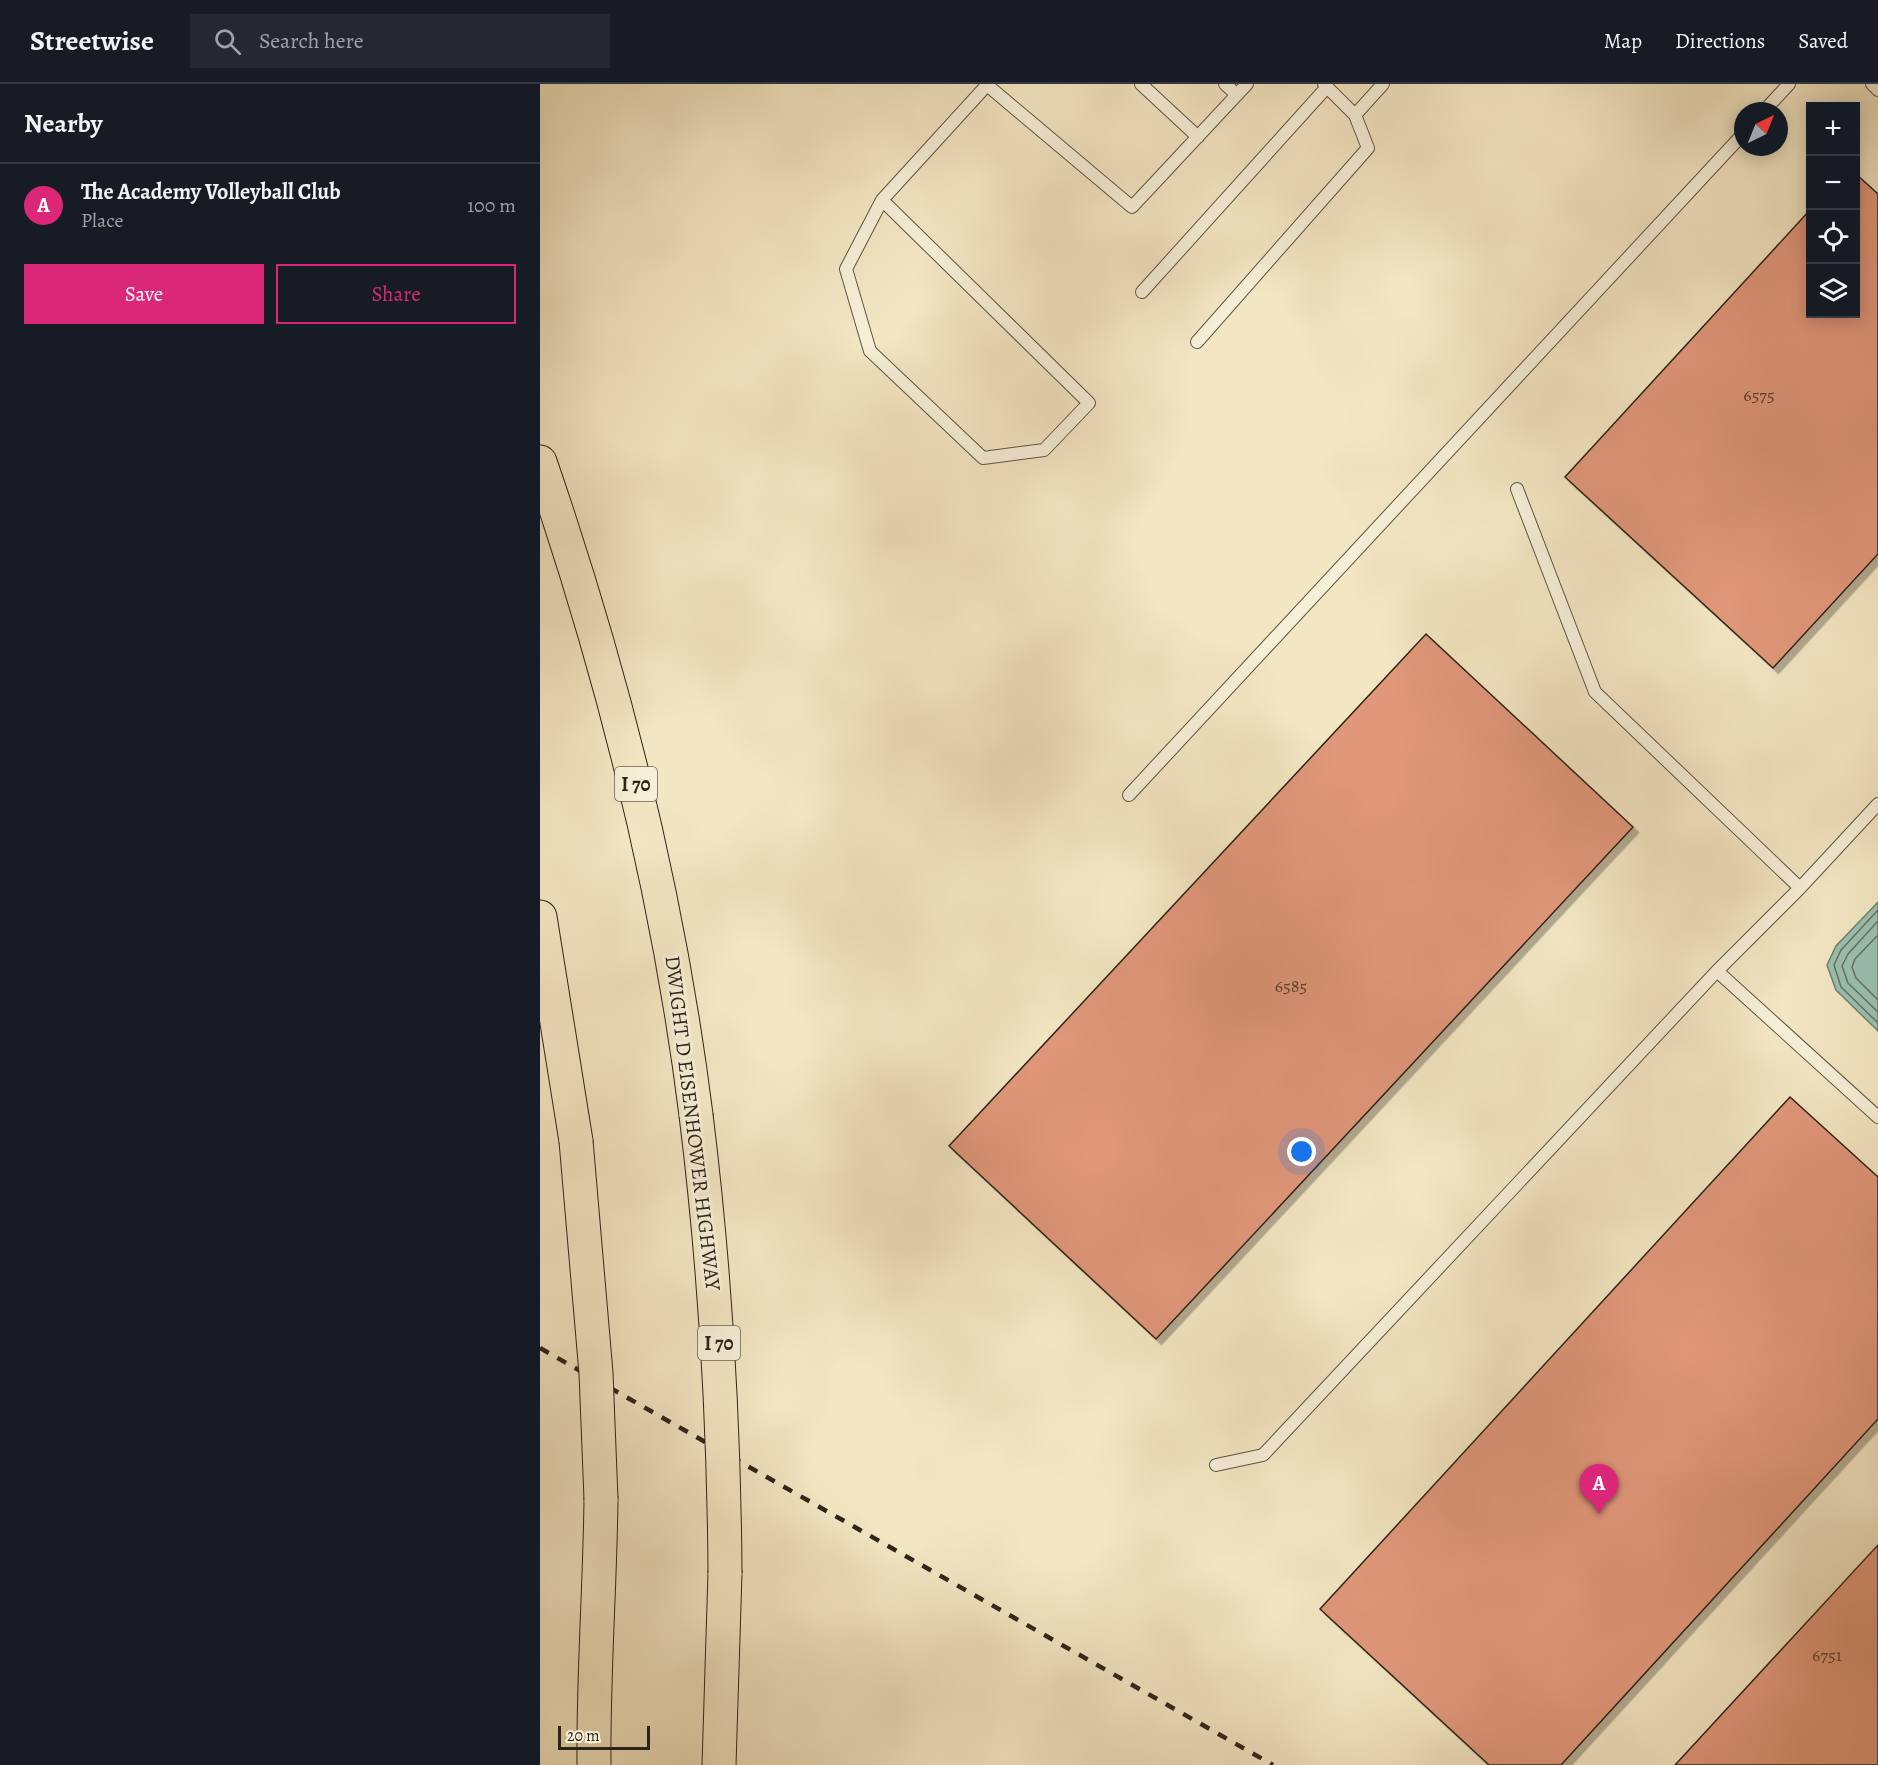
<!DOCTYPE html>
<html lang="en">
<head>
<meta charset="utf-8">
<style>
	:root { --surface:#171b24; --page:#242831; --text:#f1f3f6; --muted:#9ea1a6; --line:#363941; --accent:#db2777 }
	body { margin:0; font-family:Alegreya,serif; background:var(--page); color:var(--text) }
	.controls { position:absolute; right:18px; top:18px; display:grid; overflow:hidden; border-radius:0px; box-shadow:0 3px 15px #0003 }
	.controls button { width:54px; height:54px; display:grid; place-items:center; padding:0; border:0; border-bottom:2px solid var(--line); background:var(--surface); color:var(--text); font:30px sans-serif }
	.compass { position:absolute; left:1194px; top:18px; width:54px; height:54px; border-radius:50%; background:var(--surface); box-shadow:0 3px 15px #0003; rotate:43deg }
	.scale { position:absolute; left:18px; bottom:15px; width:92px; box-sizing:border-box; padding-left:6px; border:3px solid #2d2418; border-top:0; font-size:16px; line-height:21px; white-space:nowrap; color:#2d2418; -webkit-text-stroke:4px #f7efd8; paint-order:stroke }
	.you { position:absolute; left:762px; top:1068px; width:21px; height:21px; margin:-15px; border:4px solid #fff; border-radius:50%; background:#1a73e8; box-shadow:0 0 0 9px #1a73e833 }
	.badge { display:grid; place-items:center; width:39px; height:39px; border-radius:50%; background:var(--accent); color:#fff; font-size:20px; font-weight:700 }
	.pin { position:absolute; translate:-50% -50px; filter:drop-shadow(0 2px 3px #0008) }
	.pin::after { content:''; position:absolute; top:32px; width:21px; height:18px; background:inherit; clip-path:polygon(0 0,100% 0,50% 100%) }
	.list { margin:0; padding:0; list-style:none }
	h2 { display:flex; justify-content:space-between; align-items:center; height:78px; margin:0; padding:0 24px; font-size:26px }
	h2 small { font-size:20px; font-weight:400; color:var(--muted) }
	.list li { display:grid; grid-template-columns:39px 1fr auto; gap:18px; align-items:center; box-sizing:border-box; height:84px; padding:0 24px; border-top:2px solid var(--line) }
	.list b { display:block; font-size:22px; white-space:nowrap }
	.list p { margin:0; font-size:20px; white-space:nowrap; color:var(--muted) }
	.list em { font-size:20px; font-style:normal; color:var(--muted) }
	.actions { display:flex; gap:12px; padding:18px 24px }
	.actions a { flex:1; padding:14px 0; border:2px solid var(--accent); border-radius:0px; text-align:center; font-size:21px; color:var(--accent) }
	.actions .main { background:var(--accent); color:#fff }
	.icon { flex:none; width:33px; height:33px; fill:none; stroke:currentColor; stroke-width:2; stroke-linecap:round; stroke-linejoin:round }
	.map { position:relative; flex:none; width:1338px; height:1681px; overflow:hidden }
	header { display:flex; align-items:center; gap:36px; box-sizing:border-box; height:84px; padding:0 30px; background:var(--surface); border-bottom:2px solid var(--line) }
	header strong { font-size:28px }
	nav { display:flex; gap:33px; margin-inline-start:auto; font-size:21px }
	.search { width:420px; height:54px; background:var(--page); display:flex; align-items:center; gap:15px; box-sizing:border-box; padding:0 21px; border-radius:0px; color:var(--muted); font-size:22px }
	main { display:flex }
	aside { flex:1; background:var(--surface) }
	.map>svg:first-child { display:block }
</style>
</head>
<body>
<header>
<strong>Streetwise</strong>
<div class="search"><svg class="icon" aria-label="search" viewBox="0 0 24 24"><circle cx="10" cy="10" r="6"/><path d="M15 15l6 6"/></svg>Search here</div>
<nav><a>Map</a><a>Directions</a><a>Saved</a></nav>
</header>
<main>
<aside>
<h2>Nearby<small></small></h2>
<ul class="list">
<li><span class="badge">A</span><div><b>The Academy Volleyball Club</b><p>Place</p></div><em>100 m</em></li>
</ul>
<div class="actions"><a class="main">Save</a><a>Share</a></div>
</aside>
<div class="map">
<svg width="1338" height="1681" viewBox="0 0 1338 1681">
	<defs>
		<filter id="shadow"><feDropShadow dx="5.5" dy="5.5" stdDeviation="0" flood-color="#0004"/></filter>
	</defs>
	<rect width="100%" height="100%" fill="#f3e6c3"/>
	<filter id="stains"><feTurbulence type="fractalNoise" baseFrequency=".00333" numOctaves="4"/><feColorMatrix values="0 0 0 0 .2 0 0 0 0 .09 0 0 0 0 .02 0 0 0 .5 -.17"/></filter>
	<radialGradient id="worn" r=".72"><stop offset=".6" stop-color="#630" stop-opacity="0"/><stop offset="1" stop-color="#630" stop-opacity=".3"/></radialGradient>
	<path fill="#9bc0b1" stroke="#6f8274" stroke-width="1.5" d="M1338 818V947L1296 906 1287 881 1296 862Z"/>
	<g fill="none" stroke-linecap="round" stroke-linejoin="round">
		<path stroke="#647264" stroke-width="1.5" d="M1338 826 1301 866 1294 881 1301 903 1338 939
			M1338 837 1308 870 1302 882 1308 899 1338 928
			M1338 851 1315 875 1312 883 1316 894 1338 916"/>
	</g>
	<path fill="#e0977a" stroke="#2d2418" stroke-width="1.5" filter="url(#shadow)" d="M1316 90 1338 110V470L1233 584 1025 393 1270 126V230H1316Z
		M886 550 1093 743 616 1255 409 1062Z
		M1250 1013 1338 1093V1335L1021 1681H949L780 1525Z
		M1338 1461V1681H1135Z"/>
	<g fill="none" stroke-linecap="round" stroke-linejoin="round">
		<g stroke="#5e5443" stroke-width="14">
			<path id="lane" d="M601 0 658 53
				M685 0 697 11
				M784 0 815 31 843 0
				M1332 0 1338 6
				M1224 27 1249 0
				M342 116 549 319 504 366 443 374 330 267 306 185 342 116 447 1 592 123 707 0
				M602 208 787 3
				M657 258 828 64 815 31
				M977 405 1055 608 1260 804
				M589 711 1203 50
				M1338 720 1260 804 1177 887 1338 1033
				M676 1381 723 1371 1177 887"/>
		</g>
		<g stroke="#2d2418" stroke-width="35">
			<path id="highway" d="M0 378C73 590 128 807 156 1031
				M0 833 36 1057
				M54 1681C53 1592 60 1504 61 1415
				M179 1681 185 1489"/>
		</g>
		<use href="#lane" stroke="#f7efd8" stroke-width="12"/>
		<use href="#highway" stroke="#f3e6c3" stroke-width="33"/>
		<path stroke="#2d2418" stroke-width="4.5" stroke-dasharray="10 10" stroke-linecap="butt" d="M0 1264 733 1681"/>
		<g stroke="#2d2418" stroke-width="35" stroke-linecap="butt">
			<path id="highway-bridge" d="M156 1031C175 1184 184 1334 185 1489
				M36 1057 56 1289 61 1415"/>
		</g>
		<use href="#highway-bridge" stroke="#f3e6c3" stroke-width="33"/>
	</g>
	<g text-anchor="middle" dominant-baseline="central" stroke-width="6" stroke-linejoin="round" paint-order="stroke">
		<g font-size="18" fill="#5a4130">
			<text x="1219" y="311">6575</text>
			<text x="751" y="902">6585</text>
			<text x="1287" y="1571">6751</text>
		</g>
		<g fill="#f7efd8" stroke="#6a6152" stroke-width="1.5">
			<rect x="75" y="683" width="42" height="34" rx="4.5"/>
			<rect x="158" y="1242" width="42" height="34" rx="4.5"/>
		</g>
		<g font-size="20" font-weight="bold" fill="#2d2418">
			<text x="96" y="700">I 70</text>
			<text x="179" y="1259">I 70</text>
		</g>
		<g font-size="21" fill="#2d2418" stroke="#f7efd8">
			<text transform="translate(153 1039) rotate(83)">DWIGHT D EISENHOWER HIGHWAY</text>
		</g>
	</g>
	<rect width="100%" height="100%" filter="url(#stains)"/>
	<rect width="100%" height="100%" fill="url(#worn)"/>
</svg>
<div class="controls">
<button>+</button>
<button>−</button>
<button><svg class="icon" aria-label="locate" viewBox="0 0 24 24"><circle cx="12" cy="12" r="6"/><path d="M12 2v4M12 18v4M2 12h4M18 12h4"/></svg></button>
<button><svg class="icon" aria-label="layers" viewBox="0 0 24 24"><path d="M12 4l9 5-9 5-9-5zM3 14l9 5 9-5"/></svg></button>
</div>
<svg class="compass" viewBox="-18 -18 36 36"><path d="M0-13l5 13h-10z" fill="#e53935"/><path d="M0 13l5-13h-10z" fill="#9ea1a6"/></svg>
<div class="scale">20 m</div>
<div class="you"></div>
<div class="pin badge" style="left:1059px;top:1430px">A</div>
</div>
</main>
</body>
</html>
